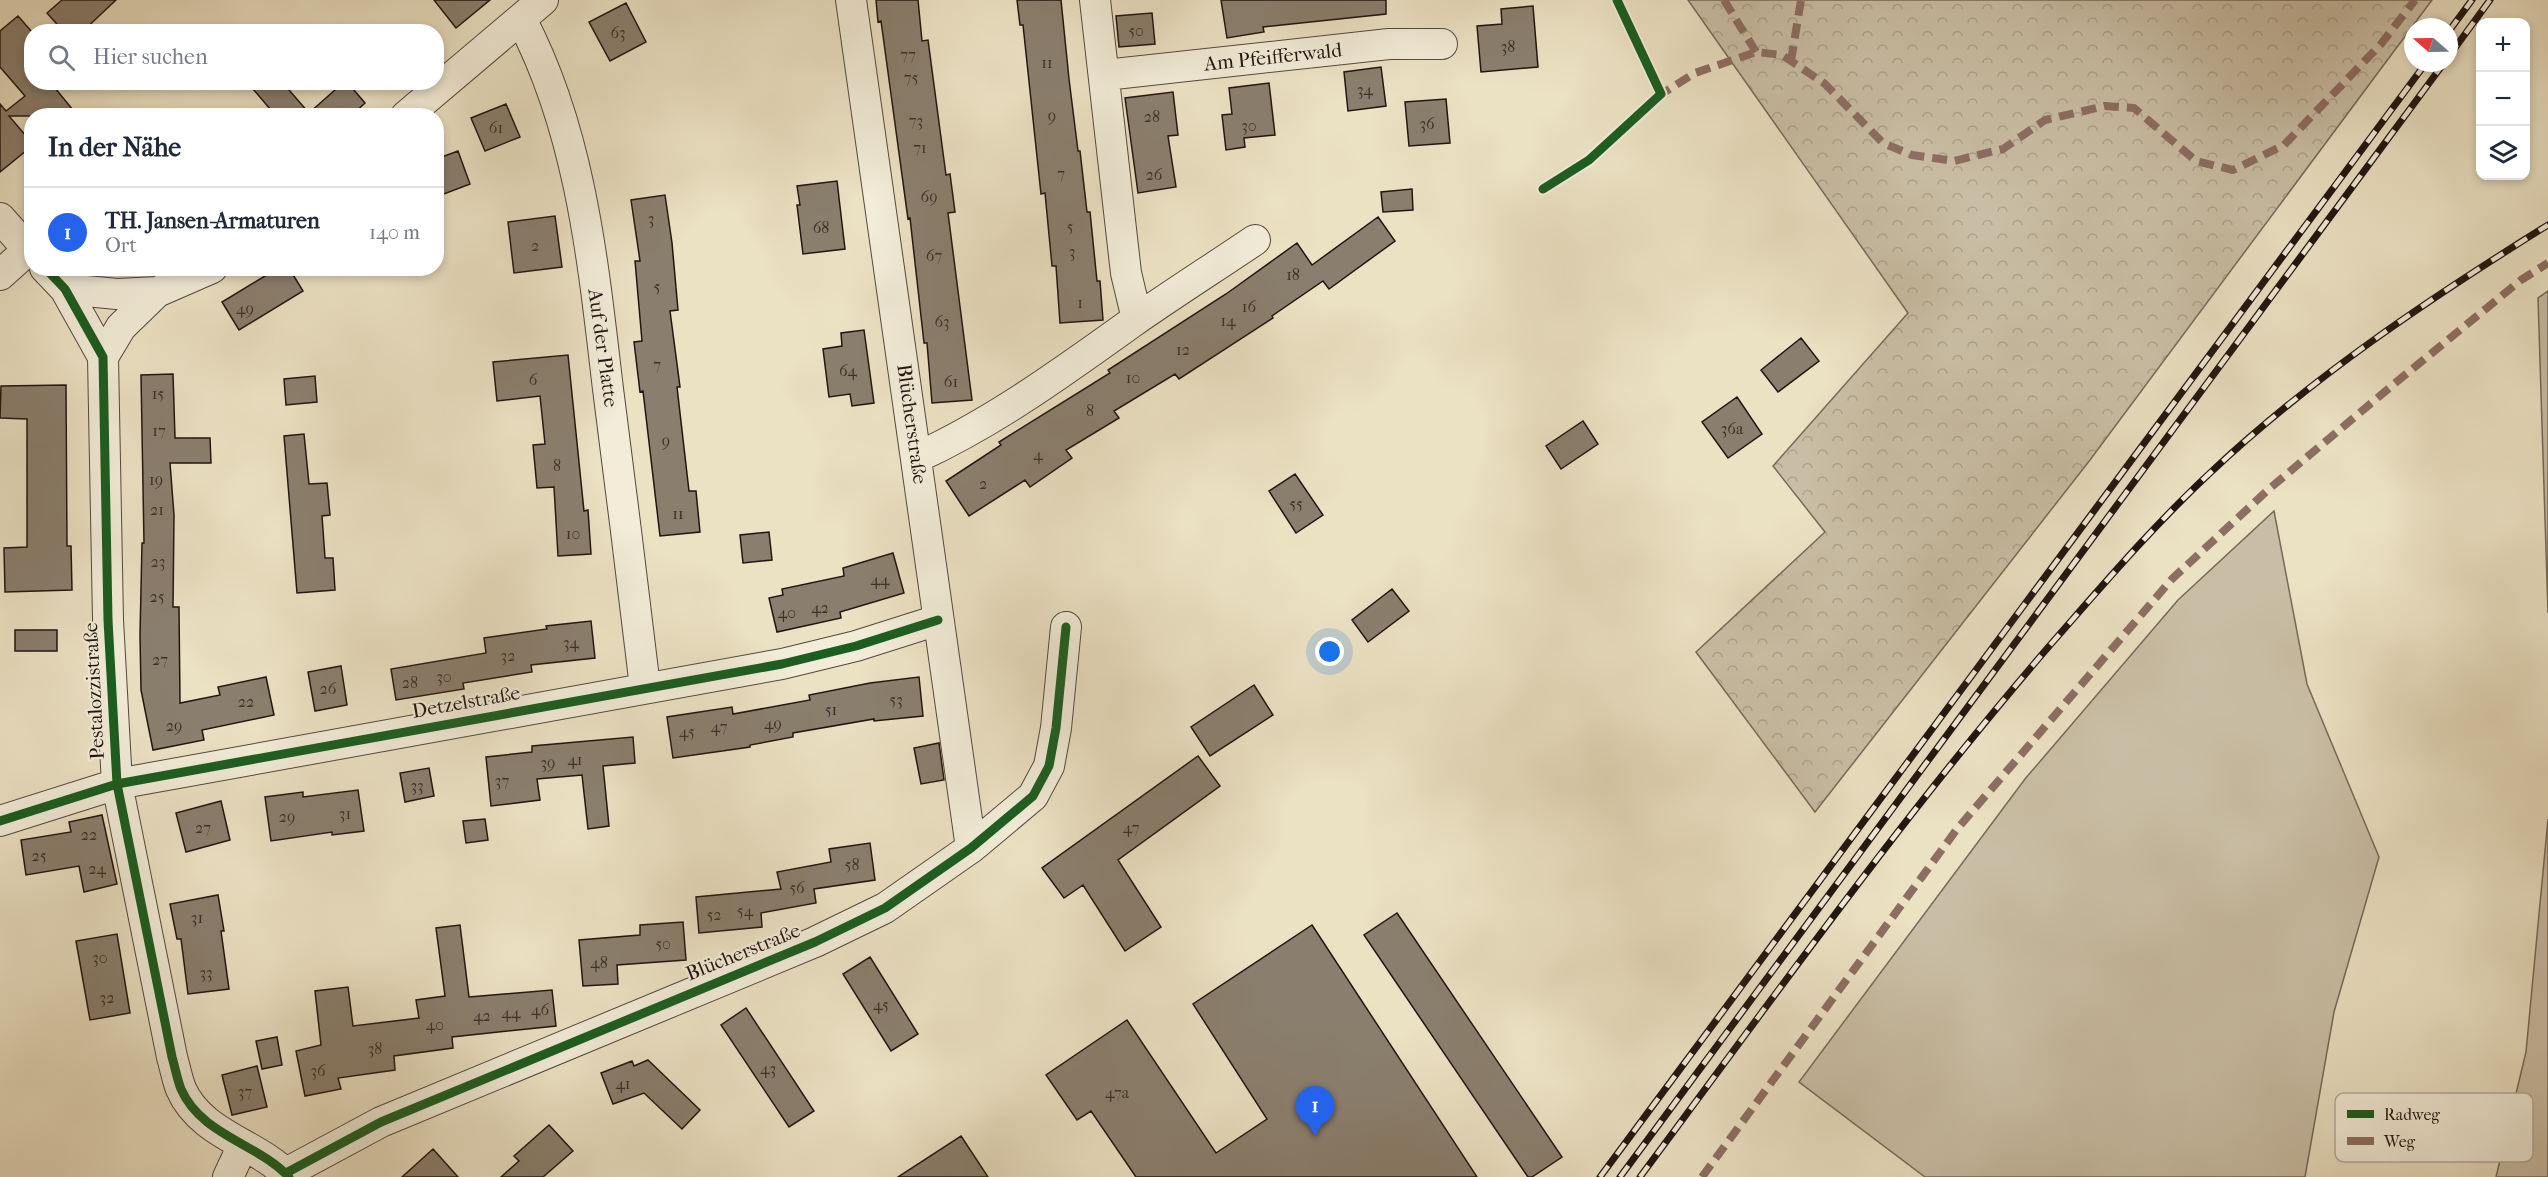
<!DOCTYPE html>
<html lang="de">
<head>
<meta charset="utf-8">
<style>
	:root { --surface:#fff; --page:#f6f6f7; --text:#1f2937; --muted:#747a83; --line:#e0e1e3; --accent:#2563eb }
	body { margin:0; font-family:"IM FELL French Canon",serif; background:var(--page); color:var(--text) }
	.controls { position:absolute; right:18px; top:18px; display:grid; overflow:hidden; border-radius:12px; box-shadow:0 3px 9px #0003 }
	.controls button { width:54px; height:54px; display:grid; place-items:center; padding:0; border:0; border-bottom:2px solid var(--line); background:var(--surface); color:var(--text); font:30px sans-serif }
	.compass { position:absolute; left:2404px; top:18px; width:54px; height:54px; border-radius:50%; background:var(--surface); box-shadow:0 3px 9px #0003; rotate:290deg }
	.you { position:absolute; left:1330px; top:652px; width:21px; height:21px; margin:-15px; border:4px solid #fff; border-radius:50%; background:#1a73e8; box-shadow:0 0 0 9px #1a73e833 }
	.badge { display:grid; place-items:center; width:39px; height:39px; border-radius:50%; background:var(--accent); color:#fff; font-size:20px; font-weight:700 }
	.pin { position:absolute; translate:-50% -50px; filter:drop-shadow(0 2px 3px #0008) }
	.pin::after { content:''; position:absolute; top:32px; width:21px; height:18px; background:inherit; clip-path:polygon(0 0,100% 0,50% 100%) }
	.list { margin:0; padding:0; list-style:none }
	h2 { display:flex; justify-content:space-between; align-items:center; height:78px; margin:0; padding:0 24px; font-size:26px }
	h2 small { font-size:20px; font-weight:400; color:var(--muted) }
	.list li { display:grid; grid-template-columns:39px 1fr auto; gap:18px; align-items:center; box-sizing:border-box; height:90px; padding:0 24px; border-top:2px solid var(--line) }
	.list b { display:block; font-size:22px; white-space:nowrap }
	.list p { margin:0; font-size:20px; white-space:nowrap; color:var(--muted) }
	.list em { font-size:20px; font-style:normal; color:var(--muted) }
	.icon { flex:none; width:33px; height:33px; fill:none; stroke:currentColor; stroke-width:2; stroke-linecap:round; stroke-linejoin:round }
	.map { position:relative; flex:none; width:2548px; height:1177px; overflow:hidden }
	.search { position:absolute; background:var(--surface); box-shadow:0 3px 9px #0003; left:24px; top:24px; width:420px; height:66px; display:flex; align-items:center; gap:15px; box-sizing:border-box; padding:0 21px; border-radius:24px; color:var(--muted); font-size:22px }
	.panel { position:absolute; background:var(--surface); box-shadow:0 3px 9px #0003; left:24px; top:108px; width:420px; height:168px; border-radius:24px }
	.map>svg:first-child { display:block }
</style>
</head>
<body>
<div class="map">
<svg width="2548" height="1177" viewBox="0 0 2548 1177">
	<defs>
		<pattern id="forest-crowns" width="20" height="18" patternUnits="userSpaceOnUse" patternTransform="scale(1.5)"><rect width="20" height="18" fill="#c9bea5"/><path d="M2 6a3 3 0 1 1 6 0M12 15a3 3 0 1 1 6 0" fill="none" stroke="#aca28d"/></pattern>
	</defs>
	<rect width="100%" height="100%" fill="#ebe1c3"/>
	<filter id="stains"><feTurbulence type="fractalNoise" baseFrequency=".00333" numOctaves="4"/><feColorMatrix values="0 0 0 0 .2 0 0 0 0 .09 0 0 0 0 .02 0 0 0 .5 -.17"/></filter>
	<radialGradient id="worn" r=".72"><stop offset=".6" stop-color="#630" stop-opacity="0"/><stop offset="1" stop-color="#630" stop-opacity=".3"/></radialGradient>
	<path fill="#c9bea5" stroke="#756a5b" stroke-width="1.5" d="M2548 291V613L2538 298Z
		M2274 511 2307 684 2379 857 2334 1012 2305 1177H1925L1799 1082 2025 779 2178 600Z
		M2548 819V1177H2496L2526 1052Z"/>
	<path fill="url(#forest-crowns)" stroke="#756a5b" stroke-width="1.5" d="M1688 0H2432L2090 460 1815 812 1696 652 1825 532 1773 466 1908 313Z"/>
	<path fill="#8a7f6e" stroke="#211511" stroke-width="1.5" d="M62 0H116L82 32H64L47 13Z
		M434 0H490L456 28Z
		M876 0H918L922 41 928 40 946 175 950 174 955 212 948 213 972 400 932 403 927 343H924L910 218 908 219 881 21 878 22Z
		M1017 0H1061L1069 79 1078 151H1080L1087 212H1090L1097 281H1100L1103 320 1060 323 1056 266H1052L1045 193 1041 194 1023 25H1020Z
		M1221 0H1386V14L1263 27 1264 32 1227 38Z
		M626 3 646 42 610 61 589 22Z
		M1533 6 1538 67 1481 72 1477 26 1502 24 1501 9Z
		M1152 13 1155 44 1119 47 1116 16Z
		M18 16 32 32V82H50L78 116H9L32 143V146L0 172V104L6 111 25 96 0 67V31Z
		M1381 67 1386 106 1348 111 1344 72Z
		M247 82H282L309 113 344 82H347L365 103 351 116H276Z
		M1269 83 1275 135 1244 138 1245 147 1226 150 1222 115 1232 114 1229 88Z
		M1173 92 1178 135 1168 136 1176 187 1138 193 1125 98Z
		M1446 99 1450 143 1409 146 1405 102Z
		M506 104 520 137 485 151 471 118Z
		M458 151 470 184 436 197V159Z
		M837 181 845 249 803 254 797 205H800L797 186Z
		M1412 189 1413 210 1383 212 1381 192Z
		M665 195 672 243 678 310 670 311 680 387H677L689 491H696L700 532 660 536 643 391 640 392 634 342 642 341 635 261H640L631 200Z
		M555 216 562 267 514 273 508 222Z
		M1378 217 1395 241 1329 289 1323 281 1272 316 1273 318 1179 379 1175 374 1114 411 1119 418 1066 450 1072 458 1030 487 1025 480 969 516 946 481 1001 445 999 442 1110 373 1108 370 1226 294 1297 243 1312 265Z
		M278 268H289L303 291 239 330 222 302Z
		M864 330 874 403 852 406 850 394 829 397 823 349 842 346 841 333Z
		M1801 338 1819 361 1778 392 1761 370Z
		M568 355 584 511 588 510 591 554 558 556 554 487 537 488 533 445 545 444 540 396 497 401 493 362Z
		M173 374 175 438H210L211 463H170L174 515 173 607H179L180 703 220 695 218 687 266 677 274 715 202 730 204 740 153 750 141 690 140 635 142 543H144L141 375Z
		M315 376 317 402 286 405 284 379Z
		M66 385 67 546H71L72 590 5 592 4 548 27 547V419L0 418 1 386Z
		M1737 397 1762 434 1728 458 1702 422Z
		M1583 421 1598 444 1561 469 1546 446Z
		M304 434 309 484 327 483 330 515 322 516 325 558H333L335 590 297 593 284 436Z
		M1295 474 1323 515 1296 533 1269 491Z
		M769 532 772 560 743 563 740 535Z
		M893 553 904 593 840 612 841 618 777 632 769 598 783 595 782 589 844 576 843 568Z
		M1392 589 1409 611 1368 642 1352 620Z
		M591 621 595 658 531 665 532 672 463 683 464 689 396 700 391 669 486 653 484 638 547 629 546 626Z
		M15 630H57V651H15Z
		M341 666 347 705 315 711 308 672Z
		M919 677 923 716 874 721V719L793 733V737L750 745V747L673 758 667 717 732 707 733 714 810 700 809 695 870 683Z
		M1254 685 1273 715 1210 756 1191 727Z
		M633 737 635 763 603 766 609 826 588 829 582 775 537 779 540 800 491 806 486 757 532 752V746Z
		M939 743 944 780 921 784 914 748Z
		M1198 756 1220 786 1118 860 1161 927 1125 951 1083 885 1064 898 1042 868Z
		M429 768 434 796 405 802 400 773Z
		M358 790 364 831 332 835V832L271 841 265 797 303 792V797Z
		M221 801 230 840 186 852 176 813Z
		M102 815 117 884 84 892 79 866 26 875 21 840 71 832 69 822Z
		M485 819 488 840 466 843 463 821Z
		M870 843 875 880 814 889 816 903 761 913 762 927 699 933 696 897 781 889 777 872 831 862 829 849Z
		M218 895 224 931H221L229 989 188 994 181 939H177L170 904Z
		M1397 913 1562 1157 1532 1177H1528L1364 935Z
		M683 922 686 960 617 965 618 984 583 986 579 940 640 935V925Z
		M460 925 469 997 552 990 556 1026 452 1037 453 1048 394 1056 395 1070 338 1078 341 1089 305 1096 296 1051 321 1045 315 991 348 987 353 1026 419 1018 416 1000 445 996 436 928Z
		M1312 925 1477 1177H1136L1091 1111 1077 1120 1046 1075 1127 1020 1216 1153 1267 1119 1193 1004Z
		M117 934 130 1013 90 1020 76 941Z
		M870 957 918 1034 891 1051 843 974Z
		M746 1008 814 1111 789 1127 721 1025Z
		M277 1037 282 1065 262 1069 256 1041Z
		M648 1060 700 1110 682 1129 644 1093 613 1104 601 1073 632 1061 634 1066Z
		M257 1066 267 1107 232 1115 222 1075Z
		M549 1125 573 1151 543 1177H501L519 1161 514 1156Z
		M961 1136 988 1177H898Z
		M433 1149 458 1177H402Z"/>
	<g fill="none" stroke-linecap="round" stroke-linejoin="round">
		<g stroke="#54483e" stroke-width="32">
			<path id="minor" d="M851 0 971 848
				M1095 0 1126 273 1137 319
				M521 19C581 133 593 262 608 389 621 488 633 588 645 687
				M1105 75 1389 44H1442
				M406 116 543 0
				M0 218 32 254
				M45 268 65 289 103 357 108 620 117 784 172 1057C175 1067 177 1079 181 1089 201 1135 257 1143 289 1177
				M0 275 28 250
				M65 289 117 294 157 292
				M103 357 121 327 157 292 212 268
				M918 457C996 421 1064 371 1134 321 1174 293 1215 267 1255 240
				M0 821 117 784 782 664 856 646 938 620
				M286 1173 381 1122 815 942 885 908 971 848 1033 796 1049 766 1056 728 1066 627
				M228 1177 243 1145"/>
		</g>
		<use href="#minor" stroke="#f2ecd8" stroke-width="30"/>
		<g stroke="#211511" stroke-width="7">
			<path id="rail" d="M2449 31 2472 0
				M2449 56 2490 0
				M1600 1177 2426 63
				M1620 1177 2444 63
				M1640 1177C1774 997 1904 814 2051 644 2102 586 2153 526 2210 473 2312 377 2429 299 2548 225"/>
		</g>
		<use href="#rail" stroke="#f2ecd8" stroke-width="4.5" stroke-dasharray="14" stroke-linecap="butt"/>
		<path stroke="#8d6e63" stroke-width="8" stroke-dasharray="15 8" stroke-linecap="butt" d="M1724 0 1756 52
			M1791 61 1801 0
			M1657 97 1695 73 1756 52 1782 55 1791 61 1825 84 1883 143 1912 155 1954 161 2003 149 2045 120 2105 106 2134 108 2196 161 2233 170 2284 145 2381 44 2415 0
			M1702 1177 1957 829 2172 579 2269 489 2394 384 2521 280 2548 263"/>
		<g stroke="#f2ecd8" stroke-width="13">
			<path id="cycleway" d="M1543 189 1589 160 1661 94 1617 0
				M45 268 65 289 103 357 108 620 117 784 172 1057C175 1067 177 1079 181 1089 201 1135 257 1143 289 1177
				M0 821 117 784 782 664 856 646 938 620
				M286 1173 381 1122 815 942 885 908 971 848 1033 796 1049 766 1056 728 1066 627"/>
		</g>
		<use href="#cycleway" stroke="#1b5e20" stroke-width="9"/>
	</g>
	<g text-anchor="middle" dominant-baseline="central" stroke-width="4.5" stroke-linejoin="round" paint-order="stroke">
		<g font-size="16" fill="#3b3028">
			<text x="1136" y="30">50</text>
			<text x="618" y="32">63</text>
			<text x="1508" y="46">38</text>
			<text x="908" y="54">77</text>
			<text x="1047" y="62">11</text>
			<text x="911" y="77">75</text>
			<text x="1365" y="89">34</text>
			<text x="1052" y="115">9</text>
			<text x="1152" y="116">28</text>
			<text x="916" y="120">73</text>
			<text x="1427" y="123">36</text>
			<text x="1249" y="125">30</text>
			<text x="496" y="127">61</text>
			<text x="920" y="147">71</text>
			<text x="1061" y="173">7</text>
			<text x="1154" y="174">26</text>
			<text x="929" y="196">69</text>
			<text x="651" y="218">3</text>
			<text x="1070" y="226">5</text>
			<text x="821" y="227">68</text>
			<text x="535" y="245">2</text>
			<text x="1072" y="251">3</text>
			<text x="934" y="255">67</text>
			<text x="1293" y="274">18</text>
			<text x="657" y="286">5</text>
			<text x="1080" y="302">1</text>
			<text x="1249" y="306">16</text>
			<text x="245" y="308">49</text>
			<text x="1228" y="320">14</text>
			<text x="942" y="321">63</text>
			<text x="1183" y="349">12</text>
			<text x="657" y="364">7</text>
			<text x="848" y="370">64</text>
			<text x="1133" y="377">10</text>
			<text x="533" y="379">6</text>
			<text x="951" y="381">61</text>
			<text x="158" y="393">15</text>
			<text x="1090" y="410">8</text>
			<text x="1732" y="428">36a</text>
			<text x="159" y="430">17</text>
			<text x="666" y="440">9</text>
			<text x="1038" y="454">4</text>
			<text x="557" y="465">8</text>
			<text x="156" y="479">19</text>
			<text x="983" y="483">2</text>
			<text x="1296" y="503">55</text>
			<text x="157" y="509">21</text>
			<text x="678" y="513">11</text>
			<text x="573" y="533">10</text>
			<text x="158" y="561">23</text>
			<text x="880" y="579">44</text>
			<text x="157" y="596">25</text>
			<text x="820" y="607">42</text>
			<text x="787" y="612">40</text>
			<text x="571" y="642">34</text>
			<text x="508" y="655">32</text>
			<text x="160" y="659">27</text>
			<text x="444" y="676">30</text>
			<text x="410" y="682">28</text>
			<text x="328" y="688">26</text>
			<text x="896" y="699">53</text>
			<text x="246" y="701">22</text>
			<text x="831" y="709">51</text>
			<text x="773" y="723">49</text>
			<text x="174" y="725">29</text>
			<text x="719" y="726">47</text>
			<text x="687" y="731">45</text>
			<text x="575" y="759">41</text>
			<text x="548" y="762">39</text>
			<text x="502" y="780">37</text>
			<text x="417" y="785">33</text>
			<text x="345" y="813">31</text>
			<text x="287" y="816">29</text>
			<text x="203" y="827">27</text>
			<text x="1131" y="827">47</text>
			<text x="89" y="834">22</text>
			<text x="39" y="855">25</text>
			<text x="852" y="864">58</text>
			<text x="97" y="868">24</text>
			<text x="797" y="887">56</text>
			<text x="745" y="910">54</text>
			<text x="714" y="914">52</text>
			<text x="197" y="917">31</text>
			<text x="663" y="943">50</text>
			<text x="100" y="957">30</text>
			<text x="599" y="962">48</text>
			<text x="206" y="972">33</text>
			<text x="107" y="997">32</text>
			<text x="881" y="1004">45</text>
			<text x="540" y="1009">46</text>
			<text x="511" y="1012">44</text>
			<text x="482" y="1015">42</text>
			<text x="435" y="1024">40</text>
			<text x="375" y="1048">38</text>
			<text x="768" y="1068">43</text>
			<text x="318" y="1070">36</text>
			<text x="623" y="1083">41</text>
			<text x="245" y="1091">37</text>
			<text x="1117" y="1092">47a</text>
		</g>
		<g font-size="20" fill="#211511" stroke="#f2ecd8">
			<text transform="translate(1273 57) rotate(-6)">Am Pfeifferwald</text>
			<text transform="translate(603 348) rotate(82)">Auf der Platte</text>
			<text transform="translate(912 424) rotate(82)">Blücherstraße</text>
			<text transform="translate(94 691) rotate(-93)">Pestalozzistraße</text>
			<text transform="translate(466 702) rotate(-10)">Detzelstraße</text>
			<text transform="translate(743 952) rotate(-22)">Blücherstraße</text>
		</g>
	</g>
	<rect x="2335" y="1093" width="198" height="69" rx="9" fill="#f2ecd8" stroke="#b3ac9c" stroke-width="1.5"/>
	<rect x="2347" y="1110" width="27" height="8" fill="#1b5e20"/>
	<rect x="2347" y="1137" width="27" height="8" fill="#8d6e63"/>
	<g font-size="16" fill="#211511">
		<text x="2384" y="1120">Radweg</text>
		<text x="2384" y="1147">Weg</text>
	</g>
	<rect width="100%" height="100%" filter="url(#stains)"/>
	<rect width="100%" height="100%" fill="url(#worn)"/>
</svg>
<div class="controls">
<button>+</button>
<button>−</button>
<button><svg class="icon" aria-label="layers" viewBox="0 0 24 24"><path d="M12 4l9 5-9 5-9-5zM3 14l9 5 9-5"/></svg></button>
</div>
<svg class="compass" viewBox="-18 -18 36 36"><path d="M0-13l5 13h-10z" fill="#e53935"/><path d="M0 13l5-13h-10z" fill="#747a83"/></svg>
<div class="you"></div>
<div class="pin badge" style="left:1315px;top:1136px">1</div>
<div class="search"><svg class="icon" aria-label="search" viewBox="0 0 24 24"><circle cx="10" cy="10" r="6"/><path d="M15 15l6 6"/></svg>Hier suchen</div>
<section class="panel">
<h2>In der Nähe<small></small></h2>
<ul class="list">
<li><span class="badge">1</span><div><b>TH. Jansen-Armaturen</b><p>Ort</p></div><em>140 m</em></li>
</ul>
</section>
</div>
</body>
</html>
